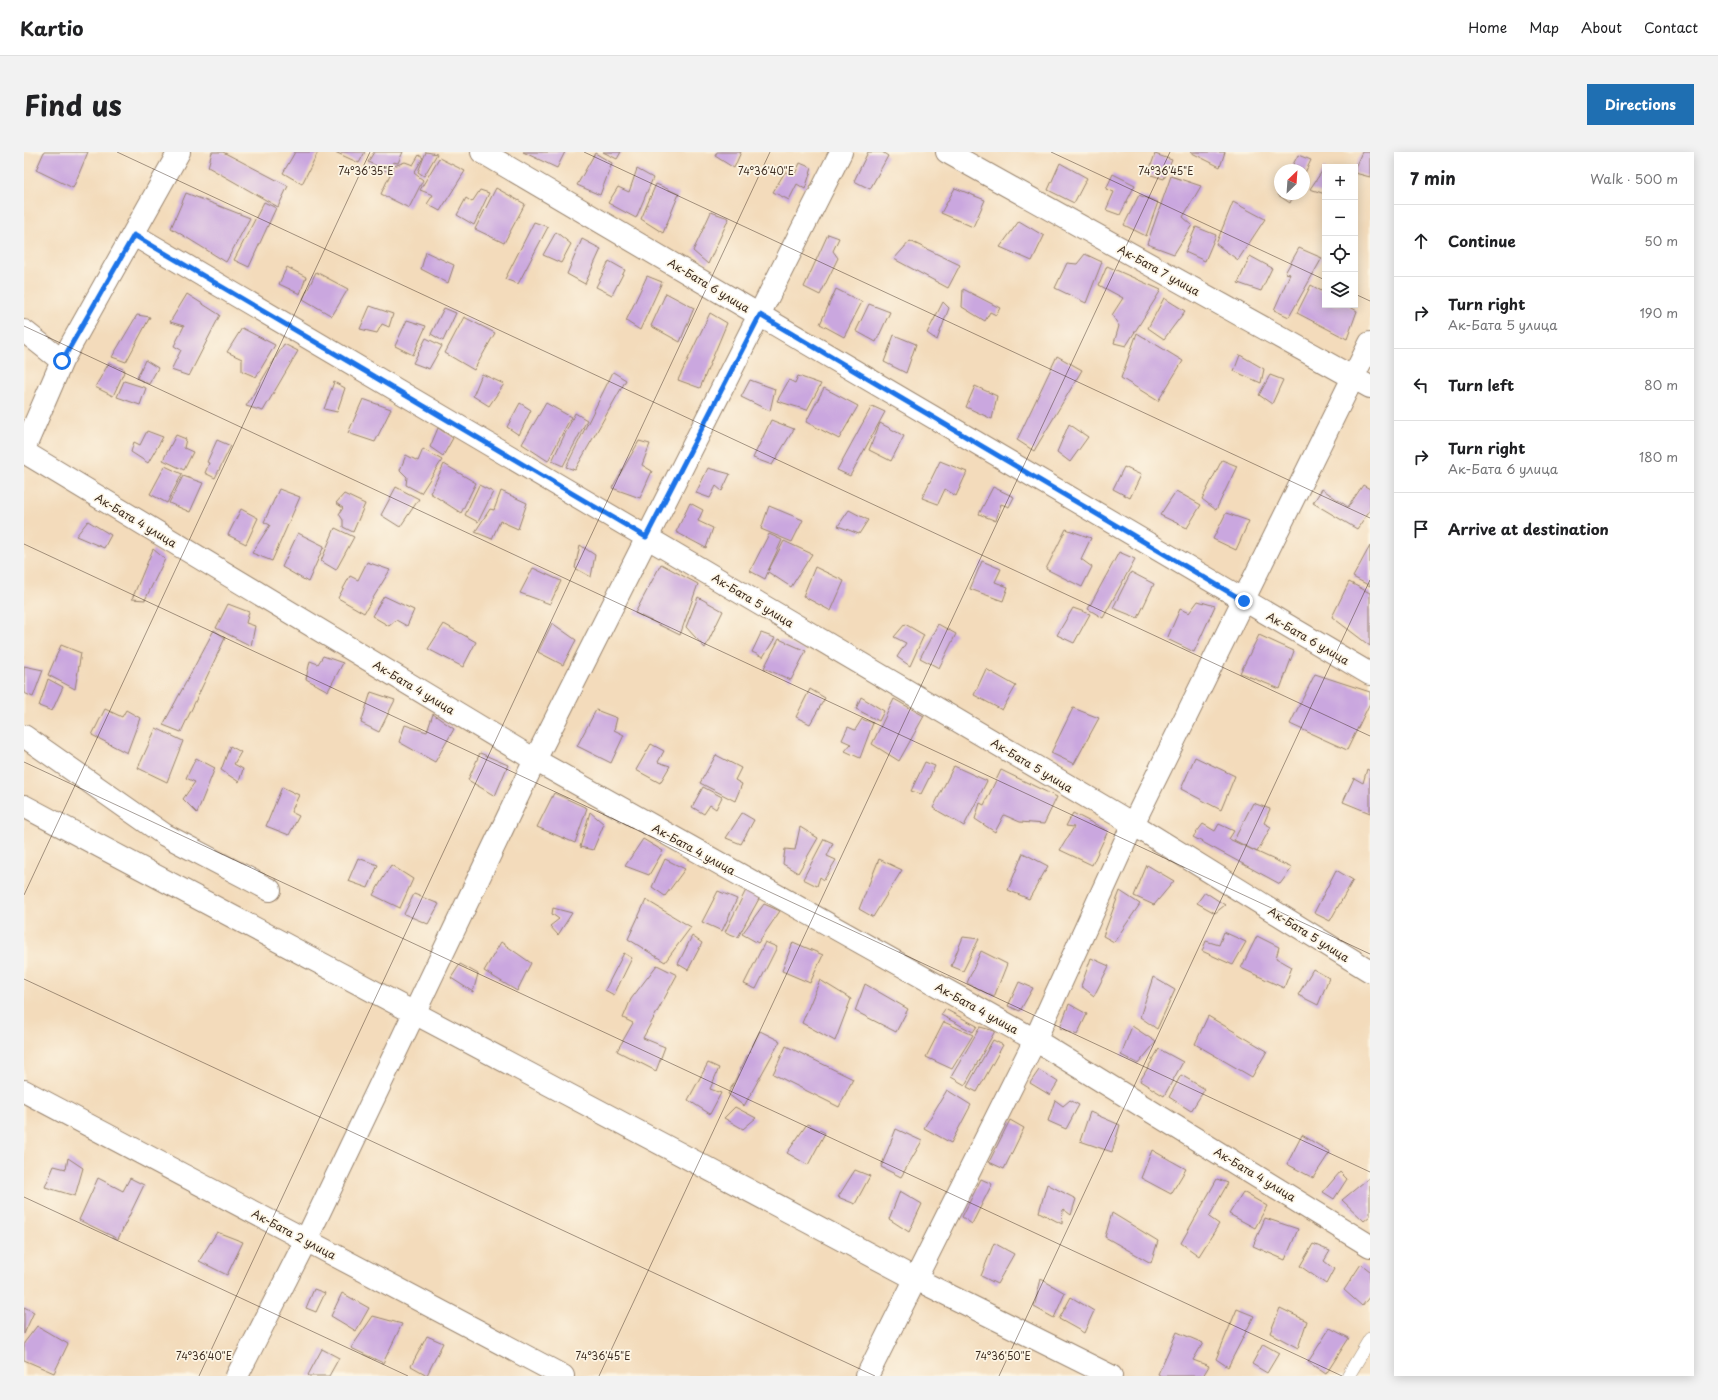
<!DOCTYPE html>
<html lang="en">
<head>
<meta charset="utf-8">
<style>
	:root { --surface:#fff; --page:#f2f2f2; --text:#202124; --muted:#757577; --line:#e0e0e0; --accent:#1f6fb2 }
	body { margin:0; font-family:"Playpen Sans",sans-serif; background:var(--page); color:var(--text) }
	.controls { position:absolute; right:12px; top:12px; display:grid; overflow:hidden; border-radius:0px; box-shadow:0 2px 10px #0003 }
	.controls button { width:36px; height:36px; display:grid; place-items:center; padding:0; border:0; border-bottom:1px solid var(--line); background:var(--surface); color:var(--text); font:20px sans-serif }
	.compass { position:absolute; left:1250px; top:12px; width:36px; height:36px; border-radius:50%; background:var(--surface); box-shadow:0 2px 10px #0003; rotate:25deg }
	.stop { position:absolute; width:12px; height:12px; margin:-9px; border:3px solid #1a73e8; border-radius:50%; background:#fff }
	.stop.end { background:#1a73e8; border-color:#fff; box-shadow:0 1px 4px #0008 }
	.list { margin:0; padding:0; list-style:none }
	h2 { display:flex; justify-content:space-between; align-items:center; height:52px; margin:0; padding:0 16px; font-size:17px }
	h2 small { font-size:13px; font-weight:400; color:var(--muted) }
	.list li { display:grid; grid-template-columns:26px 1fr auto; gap:12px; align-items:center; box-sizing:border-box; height:72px; padding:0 16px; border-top:1px solid var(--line) }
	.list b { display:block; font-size:15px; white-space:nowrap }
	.list p { margin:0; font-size:13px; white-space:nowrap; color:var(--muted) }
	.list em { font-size:13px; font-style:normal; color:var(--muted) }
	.icon { flex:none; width:22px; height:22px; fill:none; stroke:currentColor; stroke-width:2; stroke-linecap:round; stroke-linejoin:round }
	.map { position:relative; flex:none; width:1346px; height:1224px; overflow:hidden; border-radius:0px }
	header { display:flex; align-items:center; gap:24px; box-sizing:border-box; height:56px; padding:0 20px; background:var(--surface); border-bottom:1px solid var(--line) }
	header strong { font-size:19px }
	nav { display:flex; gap:22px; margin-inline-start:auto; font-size:14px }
	.intro { display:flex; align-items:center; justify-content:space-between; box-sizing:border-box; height:96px; padding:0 24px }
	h1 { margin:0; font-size:28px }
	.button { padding:10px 18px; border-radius:0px; background:var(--accent); color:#fff; font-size:14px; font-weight:700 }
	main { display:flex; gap:24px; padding:0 24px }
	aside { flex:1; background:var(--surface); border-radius:0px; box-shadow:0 2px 10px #0003 }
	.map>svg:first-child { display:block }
</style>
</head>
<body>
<header>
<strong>Kartio</strong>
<nav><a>Home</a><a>Map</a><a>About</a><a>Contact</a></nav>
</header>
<div class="intro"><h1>Find us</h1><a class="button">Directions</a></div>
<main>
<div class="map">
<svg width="1346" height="1224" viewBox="0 0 1346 1224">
	<rect width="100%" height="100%" fill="#fcf5e5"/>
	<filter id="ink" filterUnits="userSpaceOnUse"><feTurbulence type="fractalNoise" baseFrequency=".025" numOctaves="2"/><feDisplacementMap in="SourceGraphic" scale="8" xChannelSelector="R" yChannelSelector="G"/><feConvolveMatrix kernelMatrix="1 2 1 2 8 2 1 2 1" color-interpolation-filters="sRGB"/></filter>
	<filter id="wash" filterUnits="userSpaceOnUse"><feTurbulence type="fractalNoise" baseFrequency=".012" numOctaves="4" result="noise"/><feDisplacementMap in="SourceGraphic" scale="16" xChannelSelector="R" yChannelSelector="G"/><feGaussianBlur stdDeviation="0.9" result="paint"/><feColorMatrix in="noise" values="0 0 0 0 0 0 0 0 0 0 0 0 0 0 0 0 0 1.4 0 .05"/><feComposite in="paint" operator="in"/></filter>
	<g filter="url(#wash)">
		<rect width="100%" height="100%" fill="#f3dbbb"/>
		<g id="blocks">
			<path fill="#caa7df" d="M20 0H64L49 36 12 18Z
				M188 0H199L264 34 254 55 184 15Z
				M271 0H294L278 32 259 21Z
				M311 0H341L335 11Z
				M350 0H379L374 11 369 10 365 20 344 10Z
				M402 0 413 2 400 24 394 20Z
				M499 0H541L533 16Z
				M579 0H597L593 7Z
				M693 0H717L710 16 691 4Z
				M844 0H858L864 4 846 37 830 29Z
				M1166 0H1201L1196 15Z
				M1338 0H1346V25L1331 21V15Z
				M571 1 588 11 576 43 553 33Z
				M1131 2 1148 8 1140 27 1124 22Z
				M395 3 399 6 390 21 399 28 385 56 357 42 370 14 381 10 389 13Z
				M1274 3 1287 8 1280 23V18H1266Z
				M415 6 441 19 416 59 403 52 409 43 396 38Z
				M776 11 788 16 781 37 773 32 765 48 749 40 761 20 771 22Z
				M1036 11 1063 26 1050 51 1024 38Z
				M1301 15V42L1286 37Z
				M613 17 629 26 612 66 584 51 594 35 605 40Z
				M1089 22 1111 33 1096 63 1082 58 1090 40 1082 37Z
				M1147 24 1177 34 1159 65 1168 73 1150 102 1123 92Z
				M632 32 655 42 639 81 617 67Z
				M472 36 501 52 480 91 451 77Z
				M931 36 961 48 949 75 917 61Z
				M456 38 465 41 450 73 433 63 442 46 448 50Z
				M1256 38V42H1270L1266 51 1254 43Z
				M162 41 226 66 202 110 147 76Z
				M1115 43 1134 50 1122 84 1100 73Z
				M240 50 252 56 225 115 210 108Z
				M1209 50 1241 67 1214 108 1192 92Z
				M687 60 705 66 684 112 669 99Z
				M995 69 1020 84 1008 109 976 95Z
				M510 70 524 75 494 132 481 127Z
				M1172 75 1192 83 1181 109 1161 100Z
				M532 80 547 92 537 111 519 103Z
				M804 82 815 86 809 99 814 106 796 143 780 135Z
				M558 87 577 97 561 132 543 122Z
				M886 89 936 113 924 136 870 107Z
				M1275 96 1298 106 1265 165 1250 158 1266 122 1261 121Z
				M402 100 430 113 424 131 397 117Z
				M1061 102 1078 110 1062 151 1031 136 1043 111 1053 112Z
				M1226 104 1248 116 1237 139 1214 131Z
				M585 109 601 118 588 143 572 135Z
				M1083 114 1137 138 1102 194 1090 191 1095 174 1088 163 1099 146 1075 133Z
				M263 115 282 125 276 142 255 132Z
				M292 120 324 137 308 164 279 147Z
				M623 124 638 130 616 178 602 169Z
				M1287 133 1301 141V153H1323L1333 159 1323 187 1273 161Z
				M812 137 838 150 820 185 796 172Z
				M939 137 976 156 972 163 966 160 961 169 938 155Z
				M642 141 670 156 656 190 627 174Z
				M163 142 196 163 165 224 147 218 157 198 150 194 160 174 146 170Z
				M1140 146 1161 159 1140 187 1124 176Z
				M919 150 925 156 913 188 903 181Z
				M845 152 866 160 852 190 832 179Z
				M346 154 369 162 365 175 358 172 353 181 336 177Z
				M420 156 432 161 419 189 407 182Z
				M686 161 703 171 676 236 654 228Z
				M113 163 126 165 102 210 88 205Z
				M440 165 471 181 450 218 421 201Z
				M383 168 402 174 389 203 371 194Z
				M218 176 251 193 232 225 218 219V207L203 200Z
				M1113 181 1159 209 1134 249 1097 226Z
				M870 183 892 192 882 221 860 210Z
				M402 186 418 194 405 217 389 211Z
				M260 192 274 199 239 259 222 254Z
				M1216 203 1240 217 1237 231 1210 219Z
				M1033 204 1058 218 1010 299 993 288Z
				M121 208 134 216 125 232 113 226Z
				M85 211 101 218 89 244 71 235Z
				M589 220 602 228 551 318 542 315Z
				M458 222 480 232 465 254 449 244Z
				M1246 223 1259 228 1248 252 1235 243Z
				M774 224 797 232 783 258 753 249 765 228 771 231Z
				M726 228 751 237 746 259 717 245Z
				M100 229 122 236 116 253 93 245Z
				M310 230 321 236 313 260 300 257Z
				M951 234 973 244 968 267 942 255Z
				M800 236 834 254 815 287 782 270Z
				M339 247 367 257 351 290 324 281Z
				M496 251 507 258 495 283 483 275Z
				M522 251 547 265 524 309 498 292Z
				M848 254 861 260 826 324 813 318Z
				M551 261 563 268 539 314 528 309Z
				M747 268 770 277 748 313 729 306Z
				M856 271 880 284 867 309 845 298Z
				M1045 272 1064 285 1046 310 1033 300Z
				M414 276 429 286 419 304 406 295Z
				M123 279 139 285 124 311 107 300 110 290 116 293Z
				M152 283 162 287 160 296 169 300 160 318 139 308Z
				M193 288 207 294 191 326 181 321 185 311 183 310Z
				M615 289 626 292 618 313 628 319 616 346 588 336Z
				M399 297 418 308 397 341 382 333 383 325 376 318 382 303 394 309Z
				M1198 308 1213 314 1192 358 1178 347Z
				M916 309 943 320 932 344 921 337 914 352 898 346Z
				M420 312 452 331 437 361 406 341Z
				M141 314 158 322 143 351 126 342Z
				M1100 315 1117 323 1106 346 1089 337Z
				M684 316 706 322 698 339 692 334 686 346 672 341Z
				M159 324 179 331 166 360 145 351Z
				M455 333 469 340 454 370 441 363Z
				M1339 333 1346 337V358L1333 377 1289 351 1298 337 1324 355Z
				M372 335 395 347 376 375 357 363Z
				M969 335 990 345 985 355 977 352 972 369 955 362Z
				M255 337 276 345 248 409 228 401 246 373 240 370Z
				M477 339 503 351 494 377 476 369 468 387 451 380 466 357 470 358Z
				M1152 339 1177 353 1163 376 1136 363Z
				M320 342 341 352 329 380 319 375V368L315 362 319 356 312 351Z
				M666 351 679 358 674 369 689 376 682 396 652 380Z
				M745 354 779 368 768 390 737 377Z
				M217 357 234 366 222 392 204 383Z
				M825 358 844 368 835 382 814 374Z
				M1202 361 1225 369 1212 398 1189 387Z
				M64 369 87 383 80 396 52 384Z
				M311 376 330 385 312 418 297 409Z
				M1042 377 1067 386 1057 407 1068 415 1058 435 1022 417Z
				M274 381 300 394 284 430 258 415Z
				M745 382 758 388 744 419 760 389 788 402 767 435 744 420 741 427 726 419Z
				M556 393 571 403 567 425 551 416Z
				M1346 394V434L1329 425Z
				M129 397 141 407 121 448 108 447Z
				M1095 400 1111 407 1079 466 1064 457Z
				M958 409 977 417 971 430 984 435 979 449 946 437Z
				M343 410 366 418 340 461 314 446 326 424 334 428Z
				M637 412 674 432 656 483 611 461Z
				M791 415 820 429 807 459 779 444Z
				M509 416 537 429 526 452 496 441Z
				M1107 420 1130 432 1114 466 1089 456Z
				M1325 430 1346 441V494L1308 465Z
				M360 444 390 458 383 474 372 468 365 474 348 464Z
				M674 445 699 459 681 496 662 475Z
				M1174 449 1191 454 1170 500 1143 487 1156 457 1165 461Z
				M204 452 225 460 222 471 231 474 227 494 192 476Z
				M1049 456 1066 462 1050 491 1033 483Z
				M528 471 552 488 539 513 514 500Z
				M420 472 452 490 439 515 404 497Z
				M881 472 900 483 886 514 873 505 882 491 870 485Z
				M914 472 932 482 915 516 896 506Z
				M190 478 201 486 157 580 139 573Z
				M737 481 751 486 739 505 728 500Z
				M1235 483 1270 499 1256 537 1216 521Z
				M755 487 782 499 767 528 740 516Z
				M37 493 57 501 51 537 24 523Z
				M299 504 319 511 304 539 282 527 286 509 294 512Z
				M0 514 19 518 9 545 0 541Z
				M962 517 992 534 978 558 950 543Z
				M1291 522 1346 540V551L1323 598 1266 572Z
				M24 527 39 535 28 559 15 554Z
				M786 537 801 546 786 572 772 565Z
				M347 540 371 548 355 580 337 571Z
				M837 545 860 559 855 569 832 557Z
				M870 547 900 564 875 609 848 592Z
				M1049 556 1075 566 1050 612 1027 601Z
				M81 557 98 565 102 558 116 566 103 601 68 583Z
				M572 558 593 566 590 578 600 583 587 611 553 594Z
				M409 562 430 577 411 610 375 590 381 573 403 580Z
				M838 567 849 571 836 606 821 599 827 592 818 588 824 575 831 578Z
				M132 576 159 589 143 630 114 616Z
				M627 592 640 599 634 610 646 614 636 631 612 618Z
				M206 594 217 600 210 612 219 617 215 630 197 618Z
				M456 601 484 613 471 644 444 628Z
				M692 603 717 616 711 628 718 632 711 649 676 631Z
				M1171 605 1211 624 1197 658 1157 637Z
				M172 606 191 616 173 661 159 647 171 630 162 626Z
				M901 610 911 614 897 642 887 639Z
				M930 614 963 629 940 674 909 656Z
				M1343 617 1346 619V661L1319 650 1330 626 1339 631Z
				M977 618 1033 645 1020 672 996 670 980 663 971 680 951 667 956 651 960 653Z
				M258 635 275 643 267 660 275 664 265 683 242 674Z
				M679 635 698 645 692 657 686 653 680 662 668 655Z
				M530 641 563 656 551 691 513 675Z
				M1229 651 1246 657 1240 671 1247 675 1233 700 1210 688Z
				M566 660 580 672 569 698 556 695Z
				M718 661 730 668 717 692 702 686Z
				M1049 661 1084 679 1068 713 1036 698 1050 675 1042 674Z
				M1179 672 1191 679 1195 672 1210 679 1205 687 1268 716 1256 732 1169 685Z
				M776 675 794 686 774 721 759 712 761 697 771 698Z
				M619 687 639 699 625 723 601 714Z
				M800 687 809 691 803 704 812 708 800 728 796 725 793 734 779 727Z
				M999 701 1024 714 1005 747 984 738Z
				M334 706 354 713 344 736 324 729Z
				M641 707 661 717 641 744 628 735Z
				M855 707 878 718 849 765 835 757Z
				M367 713 389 727 376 756 349 743Z
				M1123 713 1150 729 1130 753 1110 744Z
				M1312 718 1329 728 1306 769 1290 761Z
				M722 738 736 745 714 785 701 780Z
				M694 739 713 747 698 779 678 770Z
				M1096 739 1116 752 1090 790 1079 784Z
				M1181 740 1201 753 1191 761 1173 751Z
				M390 742 415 752 404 772 380 762Z
				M622 748 667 775 641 810 604 787Z
				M740 752 756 759 734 791 718 782Z
				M529 756 548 761 534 783 526 774 535 767 528 762Z
				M1200 780 1222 790 1209 813 1178 799 1182 789 1195 793Z
				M668 784 678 791 664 818 654 812Z
				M1233 784 1255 795 1252 806 1268 815 1260 836 1217 816Z
				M939 785 955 787 939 819 927 814Z
				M477 790 507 811 493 839 460 819Z
				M741 790 753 795 732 837 720 832Z
				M769 790 799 803 786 831 758 819Z
				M957 799 983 812 970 845 943 831Z
				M600 801 608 806 590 843 581 838Z
				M1067 806 1085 814 1070 844 1057 834Z
				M436 812 454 822 449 840 427 826Z
				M633 813 653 823 619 886 641 895 632 919 593 899 609 871 599 866 607 847Z
				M1289 817 1305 826 1294 853 1274 843Z
				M1129 825 1151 838 1133 877 1116 865Z
				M796 828 827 847 811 889 778 871Z
				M995 830 1009 836 996 859 984 854Z
				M841 832 884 857 872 880 831 859Z
				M1045 852 1063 862 1053 883 1036 876Z
				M921 857 953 874 949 880 917 863Z
				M1184 864 1243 899 1228 925 1171 892Z
				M920 870 949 883 928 917 902 905Z
				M1108 874 1132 890 1114 912 1097 903Z
				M956 875 971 879 941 933 927 925Z
				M736 879 756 889 720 954 704 942Z
				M969 888 979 893 953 940 943 935Z
				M762 894 829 927 815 955 749 922Z
				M1135 897 1159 910 1140 944 1116 929Z
				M684 911 695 916 686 937 697 941 686 962 664 948Z
				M1015 918 1034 930 1026 943 1006 931Z
				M1157 923 1181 937 1167 959 1145 945Z
				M923 938 947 953 927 991 900 976Z
				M1031 948 1039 954 1046 948 1055 953 1042 977 1024 969Z
				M711 955 732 966 719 977 700 966Z
				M1066 960 1096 973 1088 1000 1056 989Z
				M986 968 1000 976 980 1017 965 1010Z
				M783 972 801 981 784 1013 763 1001Z
				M872 977 898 989 877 1025 857 1015Z
				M1278 983 1306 1000 1289 1026 1263 1012Z
				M1128 998 1162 1017 1147 1042 1117 1026Z
				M44 1006 59 1016 51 1044 21 1035 30 1014 42 1017Z
				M831 1018 846 1024 831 1052 814 1045Z
				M1316 1020 1323 1027 1310 1047 1299 1040Z
				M1346 1025V1064L1340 1069 1318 1048Z
				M74 1026 99 1039 106 1026 120 1033 94 1087 55 1068Z
				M957 1027 968 1032 948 1072 938 1065Z
				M1193 1027 1204 1031 1185 1065 1195 1072 1175 1104 1157 1091Z
				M1023 1032 1052 1047 1047 1063 1039 1057 1038 1072 1015 1060Z
				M876 1039 898 1052 885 1080 865 1067Z
				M1219 1040 1243 1054 1231 1076 1205 1062Z
				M1088 1061 1134 1089 1127 1111 1081 1085Z
				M1241 1066 1274 1077 1261 1108 1229 1094Z
				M193 1080 219 1090 203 1123 175 1109Z
				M970 1091 990 1102 973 1132 957 1124Z
				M1289 1092 1306 1099 1300 1109 1310 1117 1302 1132 1276 1114Z
				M1337 1112 1346 1119V1144L1338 1154 1320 1138Z
				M1017 1127 1041 1141 1030 1166 1010 1155Z
				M290 1137 301 1141 292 1160 282 1156Z
				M318 1141 345 1156 332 1179 307 1164Z
				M1047 1145 1070 1159 1060 1181 1035 1167Z
				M0 1155 10 1160 0 1182Z
				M1256 1156 1283 1169 1274 1196 1246 1181Z
				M1213 1157 1230 1164 1204 1215 1192 1207Z
				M349 1164 378 1172 359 1211 327 1196Z
				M13 1174 44 1192 30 1221 0 1208V1191Z
				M1306 1176 1325 1186 1302 1222 1284 1210Z
				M1153 1180 1179 1191 1169 1208 1185 1214 1179 1224H1137L1134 1222Z
				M403 1184 419 1191 403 1223 387 1214Z
				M1239 1192 1255 1201 1243 1221 1228 1212Z
				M298 1197 315 1206 305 1224H285L284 1223Z"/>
		</g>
	</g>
	<g filter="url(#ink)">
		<use href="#blocks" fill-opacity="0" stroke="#97826c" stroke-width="1"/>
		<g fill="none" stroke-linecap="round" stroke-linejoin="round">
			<g stroke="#97826c" stroke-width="14">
				<path id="lane" d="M1324 1224 1346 1187"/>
			</g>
			<g stroke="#97826c" stroke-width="24">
				<path id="street" d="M458 0 1346 522
					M923 0 1346 235
					M110 83 1109 672 1346 819
					M0 179 38 209
					M0 297 38 209 155 0
					M0 300 511 608 1011 888 1346 1094
					M0 584 141 683 246 738
					M0 654 892 1127 1087 1224
					M0 939 539 1224
					M213 1224 282 1088 511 608 817 0
					M843 1224 1011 888 1109 672 1346 191"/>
			</g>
			<use href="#lane" stroke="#fff" stroke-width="13"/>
			<use href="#street" stroke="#fff" stroke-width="22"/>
		</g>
	</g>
	<g fill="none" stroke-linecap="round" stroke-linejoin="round" filter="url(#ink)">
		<path stroke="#1a73e8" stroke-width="5" d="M38 209 110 83 622 385 736 163 1220 449"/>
	</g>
	<path fill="none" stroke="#3b2a1e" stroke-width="1" stroke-opacity="0.45" d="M93 0 1346 584M560 0 1346 366M1027 0 1301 128M1331 142 1346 149M0 174 1346 802M0 392 1346 1020M0 610 1318 1224M0 743 346 0M0 827 851 1224M0 1045 384 1224M175 1224 746 0M575 1224 1146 0M975 1224 1346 428"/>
	<g text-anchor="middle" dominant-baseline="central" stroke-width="3.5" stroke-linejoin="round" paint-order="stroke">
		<g font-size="11" fill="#3b2a1e" stroke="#fcf5e5">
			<text transform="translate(1135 118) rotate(29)">Ак-Бата 7 улица</text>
			<text transform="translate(685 133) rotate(31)">Ак-Бата 6 улица</text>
			<text transform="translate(112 368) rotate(31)">Ак-Бата 4 улица</text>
			<text transform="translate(729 448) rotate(31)">Ак-Бата 5 улица</text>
			<text transform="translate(1284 486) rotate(30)">Ак-Бата 6 улица</text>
			<text transform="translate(390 535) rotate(31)">Ак-Бата 4 улица</text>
			<text transform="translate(1008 613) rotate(31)">Ак-Бата 5 улица</text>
			<text transform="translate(670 697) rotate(29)">Ак-Бата 4 улица</text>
			<text transform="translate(1285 782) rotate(32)">Ак-Бата 5 улица</text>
			<text transform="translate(953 856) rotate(29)">Ак-Бата 4 улица</text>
			<text transform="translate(1231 1022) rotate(31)">Ак-Бата 4 улица</text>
			<text transform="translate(270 1082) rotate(28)">Ак-Бата 2 улица</text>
		</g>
	</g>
	<g font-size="10" text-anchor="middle" fill="#3b2a1e" stroke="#fcf5e5" stroke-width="3.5" stroke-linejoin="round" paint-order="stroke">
		<text x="342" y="23">74°36'35"E</text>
		<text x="742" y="23">74°36'40"E</text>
		<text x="1142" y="23">74°36'45"E</text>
		<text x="180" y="1208">74°36'40"E</text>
		<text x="579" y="1208">74°36'45"E</text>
		<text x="979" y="1208">74°36'50"E</text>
	</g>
</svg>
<div class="controls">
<button>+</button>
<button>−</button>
<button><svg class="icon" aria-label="locate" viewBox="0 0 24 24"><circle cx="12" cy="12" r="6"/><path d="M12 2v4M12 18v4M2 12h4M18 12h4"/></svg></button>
<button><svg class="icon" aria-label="layers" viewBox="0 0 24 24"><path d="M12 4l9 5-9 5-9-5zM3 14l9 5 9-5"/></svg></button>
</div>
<svg class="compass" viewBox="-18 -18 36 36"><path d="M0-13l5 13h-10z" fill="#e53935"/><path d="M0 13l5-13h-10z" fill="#757577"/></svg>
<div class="stop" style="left:38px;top:209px"></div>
<div class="stop end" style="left:1220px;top:449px"></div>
</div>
<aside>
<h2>7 min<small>Walk · 500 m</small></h2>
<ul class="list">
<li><svg class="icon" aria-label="ahead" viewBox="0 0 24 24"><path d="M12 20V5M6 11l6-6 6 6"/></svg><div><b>Continue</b></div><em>50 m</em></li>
<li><svg class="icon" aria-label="right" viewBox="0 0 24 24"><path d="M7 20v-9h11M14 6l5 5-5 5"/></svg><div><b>Turn right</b><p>Ак-Бата 5 улица</p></div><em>190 m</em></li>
<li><svg class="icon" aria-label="left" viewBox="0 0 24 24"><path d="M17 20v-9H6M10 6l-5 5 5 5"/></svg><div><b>Turn left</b></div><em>80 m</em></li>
<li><svg class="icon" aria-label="right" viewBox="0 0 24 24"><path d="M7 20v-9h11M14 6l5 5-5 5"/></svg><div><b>Turn right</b><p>Ак-Бата 6 улица</p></div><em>180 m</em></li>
<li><svg class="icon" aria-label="arrive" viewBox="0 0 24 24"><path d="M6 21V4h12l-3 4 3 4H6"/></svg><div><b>Arrive at destination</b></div></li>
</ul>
</aside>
</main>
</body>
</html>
